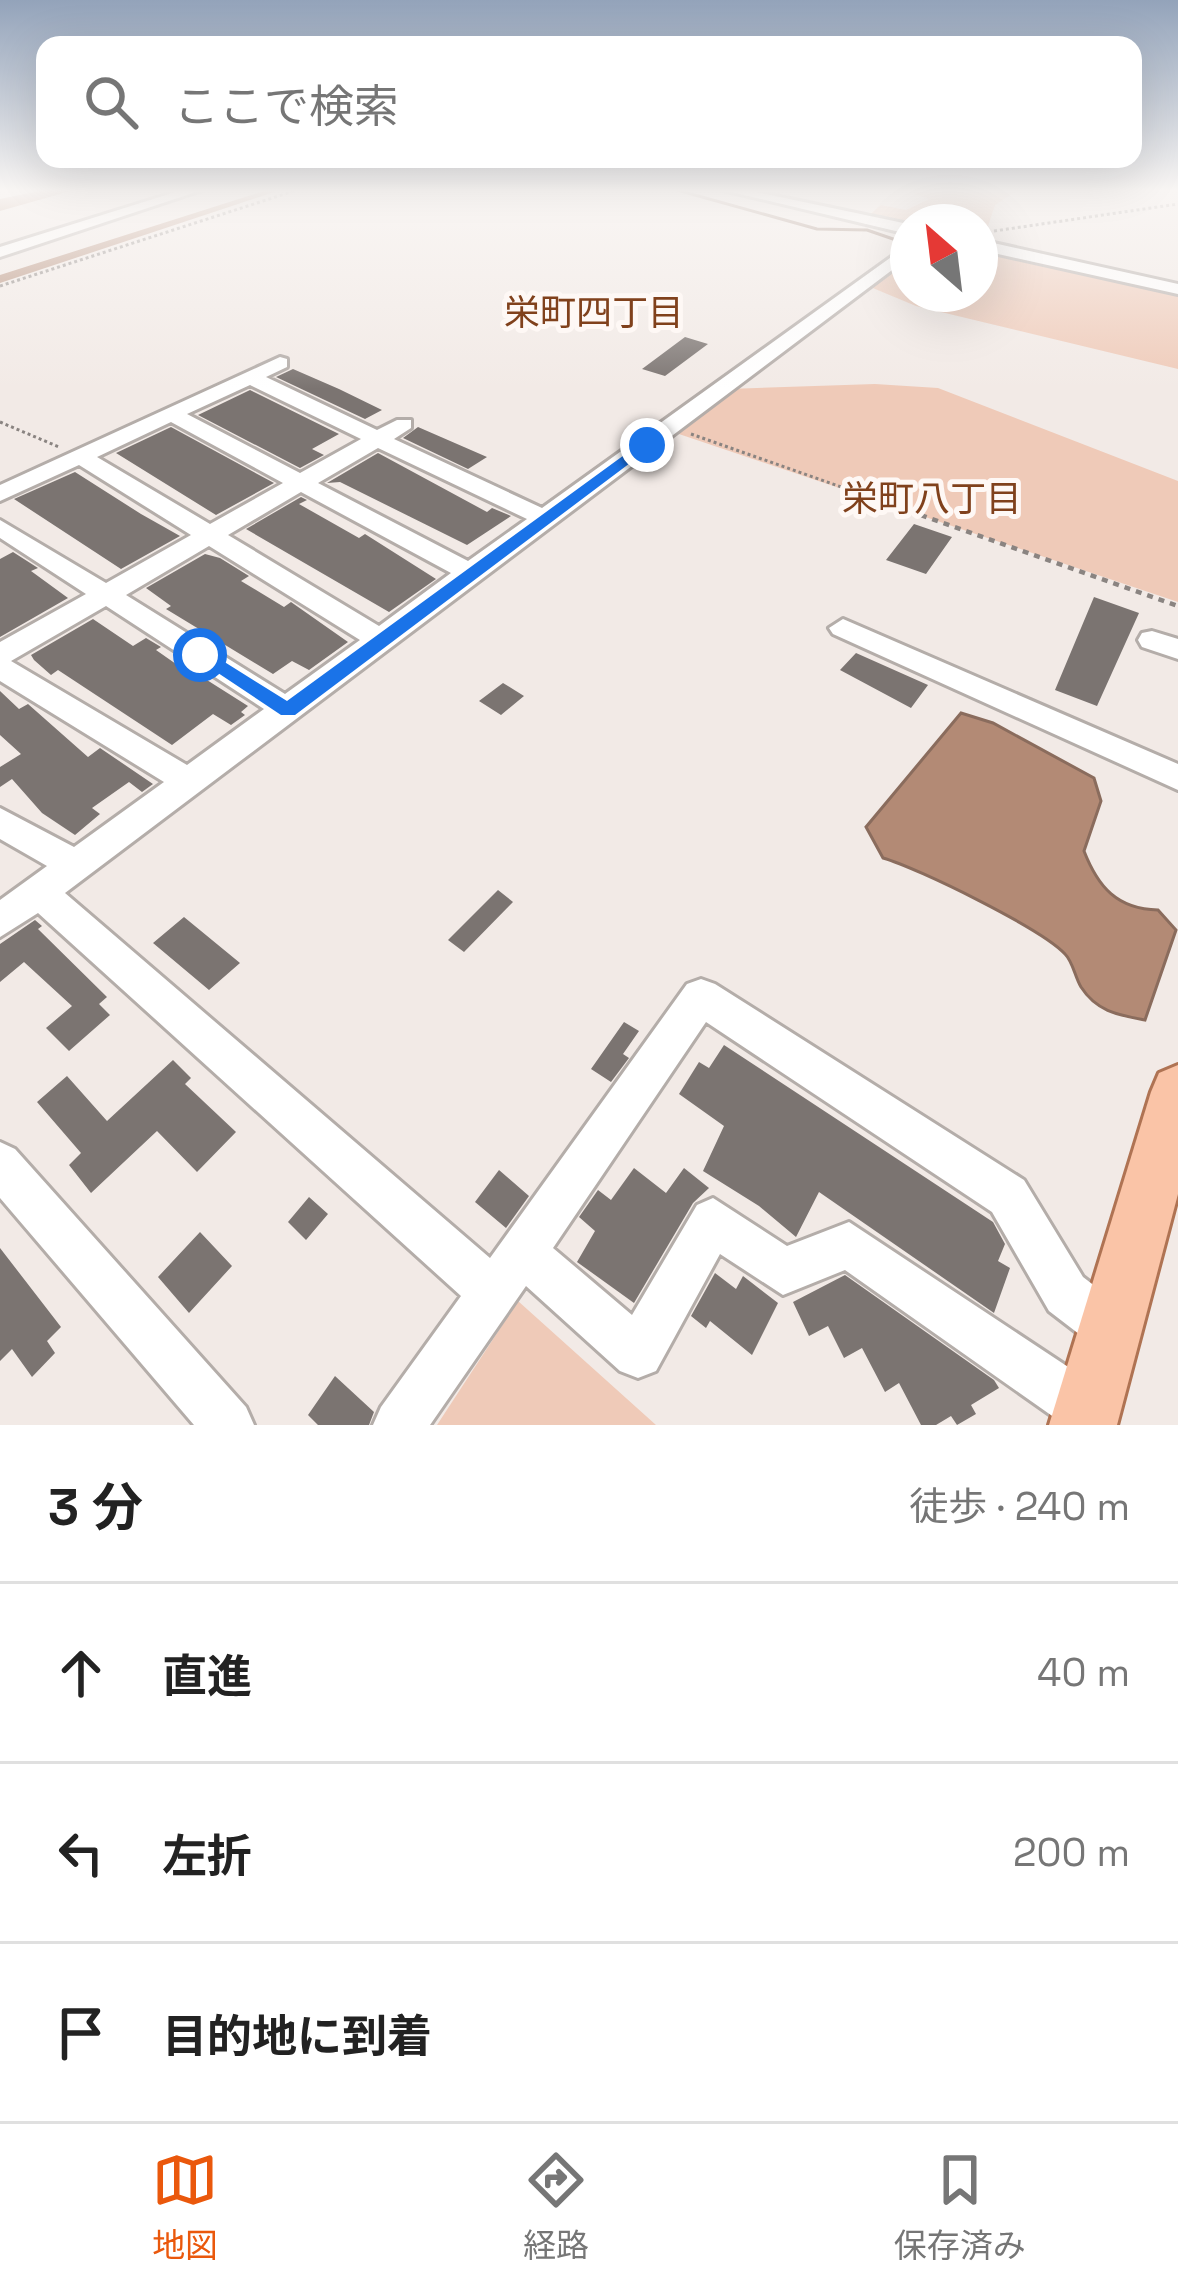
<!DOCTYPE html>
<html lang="ja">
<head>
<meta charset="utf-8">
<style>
	:root { --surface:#fff; --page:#f6f6f6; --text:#222; --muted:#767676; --line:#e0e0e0; --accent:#ea580c }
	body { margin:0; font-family:"Space Grotesk","Noto Sans JP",sans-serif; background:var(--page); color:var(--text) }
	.compass { position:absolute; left:890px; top:204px; width:108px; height:108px; border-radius:50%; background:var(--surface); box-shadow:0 12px 48px #0002; rotate:332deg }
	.stop { position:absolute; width:36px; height:36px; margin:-27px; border:9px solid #1a73e8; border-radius:50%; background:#fff }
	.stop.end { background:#1a73e8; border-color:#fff; box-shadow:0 3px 12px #0008 }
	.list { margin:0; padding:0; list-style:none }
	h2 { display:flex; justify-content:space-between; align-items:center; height:156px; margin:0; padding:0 48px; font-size:51px }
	h2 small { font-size:39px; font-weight:400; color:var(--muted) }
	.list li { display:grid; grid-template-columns:78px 1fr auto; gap:36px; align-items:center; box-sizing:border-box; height:180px; padding:0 48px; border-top:3px solid var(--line) }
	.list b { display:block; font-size:45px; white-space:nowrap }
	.list em { font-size:39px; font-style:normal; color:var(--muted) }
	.icon { flex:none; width:66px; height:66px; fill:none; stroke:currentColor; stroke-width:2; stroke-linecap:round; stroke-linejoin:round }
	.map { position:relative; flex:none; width:1178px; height:1425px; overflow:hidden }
	.search { position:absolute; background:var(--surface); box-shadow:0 12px 48px #0002; left:36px; right:36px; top:36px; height:132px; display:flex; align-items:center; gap:30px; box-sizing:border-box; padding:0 42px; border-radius:24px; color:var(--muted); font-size:45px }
	.sheet { height:696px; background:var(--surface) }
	nav { display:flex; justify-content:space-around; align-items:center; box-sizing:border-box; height:168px; border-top:3px solid var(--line); background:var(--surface); font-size:33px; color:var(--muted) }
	nav a { display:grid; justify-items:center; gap:6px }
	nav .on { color:var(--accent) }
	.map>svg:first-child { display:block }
</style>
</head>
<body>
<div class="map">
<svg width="1178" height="1425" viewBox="0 0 1178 1425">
	<rect width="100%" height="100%" fill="#f2eae6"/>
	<path fill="#efcab8" d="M920 190H1018L995 205 987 229 980 230V222L908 224 868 216 881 205 906 210 929 199 913 193Z
		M980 244 1178 289V369L916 306 868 286 908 260V294H980Z
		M875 384 938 388 1178 481V602L676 433 728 389Z
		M518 1301 656 1425H437Z"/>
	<path fill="#b38a75" stroke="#8a6c5d" stroke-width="3" d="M961 713 993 723 1094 778 1101 801 1084 851C1098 887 1117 909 1158 910L1176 930 1145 1020C1119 1015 1097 1012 1081 987 1075 977 1073 962 1065 954 1042 929 918 868 883 858L866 827Z"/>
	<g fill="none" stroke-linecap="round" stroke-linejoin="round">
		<path stroke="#8a6c5d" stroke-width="3" d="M677 190 817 229 867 230 896 240"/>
		<path fill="#b38a75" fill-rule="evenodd" d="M267 190H280L0 283V275Z"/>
		<path fill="#b38a75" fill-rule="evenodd" d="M43 190H74L0 211V199Z"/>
	</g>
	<path fill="#7b7471" d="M685 337 708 344 665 376 642 369Z
		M293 369 339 389 382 410 365 419 276 377Z
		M250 390 339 434 312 449 324 455 300 468 198 415Z
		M171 427 274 483 216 515 116 453Z
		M418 427 487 457 468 469 403 438Z
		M378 453 487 512 492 508 511 516 467 545 340 482 327 483Z
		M75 472 141 514 180 536 121 569 14 499Z
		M301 497 307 500 299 504 359 538 365 534 436 579 389 612 246 529Z
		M914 524 952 537 926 574 886 560Z
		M13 552 38 568 31 571 68 598 0 637V559Z
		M205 554 220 558 249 576 241 581 284 607 291 602 348 642 309 670 292 661 273 674 166 609 171 606 146 588Z
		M1094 597 1139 613 1097 706 1055 690Z
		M93 619 133 646 146 638 161 647 156 650 196 678 199 675 248 706 241 712 245 715 231 725 213 714 172 745 58 670 51 675 34 660 31 655Z
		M856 653 928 685 911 708 840 670Z
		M503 683 524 696 501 715 479 701Z
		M0 691 19 709 28 704 88 757 100 748 153 784 142 792 129 782 92 808 100 814 75 835 42 813 12 779 0 787V767L21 754 0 735Z
		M498 890 513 902 464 952 448 940Z
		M184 917 240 963 209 990 153 943Z
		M35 920 42 926 38 929 107 997 99 1004 110 1015 69 1051 46 1028 72 1006 24 962 0 982V944Z
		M624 1022 639 1031 623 1054 629 1058 611 1082 591 1069Z
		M724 1045 993 1222 1005 1244 998 1261 1010 1268 994 1313 819 1192 796 1237 759 1206 703 1171 724 1126 679 1094 699 1062 709 1068Z
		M173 1060 191 1078 185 1084 236 1132 197 1172 157 1131 91 1193 69 1165 81 1153 37 1102 67 1076 107 1121Z
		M634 1168 666 1193 684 1168 709 1188 693 1203 634 1303 577 1262 595 1231 579 1217 598 1190 611 1200Z
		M499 1170 529 1196 506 1228 475 1202Z
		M309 1197 328 1214 306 1240 288 1222Z
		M200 1232 232 1266 189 1313 158 1277Z
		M0 1248 61 1327 47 1341 55 1353 32 1377 12 1349 0 1361Z
		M715 1273 736 1289 743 1276 778 1303 752 1355 710 1321 706 1328 691 1316Z
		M845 1275 994 1380 999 1388 971 1405 976 1414 957 1425 951 1416 936 1425H921L899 1383 885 1392 862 1348 844 1358 828 1326 809 1336 793 1302Z
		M335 1376 374 1412 369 1425H318L308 1415Z"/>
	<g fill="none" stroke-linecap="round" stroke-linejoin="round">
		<g stroke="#b4ada9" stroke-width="6">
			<path id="minor" d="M182 190H202L0 257V247Z
				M723 190H747L908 224V234Z
				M980 240 1178 284V294L980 250Z
				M908 245V258L65 893 490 1258 687 984 701 979 715 984 1024 1180 1083 1277 1126 1310 1133 1327 1126 1344 1109 1351 1092 1344 1049 1311 992 1212 706 1022 553 1248 632 1315 697 1205 713 1198 787 1246 849 1222 1106 1392 1114 1410 1107 1425H1065L845 1270 783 1295 720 1254 656 1371 638 1378 620 1371 526 1286 430 1425H373L381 1407 461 1296 38 913 0 937V900L47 866 0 839V808L74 847 164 782 0 681V642L86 594 0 538V520L106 583 191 535 79 465 0 501V485L280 357 287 359V367L266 377 377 430 397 420H411V428L394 439 542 508ZM250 385 361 439 300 473 187 414ZM171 422 283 483 210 524 97 457ZM378 448 527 519 468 561 318 483ZM301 492 451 573 379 626 228 535ZM209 546 360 640 285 694 126 595ZM106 606 264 709 187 765 11 661Z
				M843 619 1178 764V790L833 634 829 628Z
				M1152 631 1178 639V659L1142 647 1138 640 1142 633Z
				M0 1142 15 1149 246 1407 254 1425H194L0 1198Z"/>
		</g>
		<g stroke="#af7353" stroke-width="6">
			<path id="major" d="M1178 1065V1194L1117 1425H1049L1151 1092 1159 1073Z"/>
		</g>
		<path stroke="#8a8481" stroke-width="3" stroke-dasharray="3 3" stroke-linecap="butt" d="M994 231 1178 204
			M0 286 297 190
			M0 422 59 447
			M691 434 895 506"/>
		<path stroke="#8a8481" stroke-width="4.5" stroke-dasharray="6 6" stroke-linecap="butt" d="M887 503 1178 606"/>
		<use href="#minor" fill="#fff" fill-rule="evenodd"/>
		<use href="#major" fill="#fac4a7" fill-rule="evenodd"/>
	</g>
	<linearGradient id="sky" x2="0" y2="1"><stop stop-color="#93a3ba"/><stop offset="0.49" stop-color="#f9f6f4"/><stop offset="1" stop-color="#f9f6f4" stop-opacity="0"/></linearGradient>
	<rect width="1178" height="389" fill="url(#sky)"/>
	<path fill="#1a73e8" d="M642 442 654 445 295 715H281L191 655 207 651 287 701Z"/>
	<g text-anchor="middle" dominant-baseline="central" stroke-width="10" stroke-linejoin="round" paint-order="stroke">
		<g font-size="36" fill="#80411c" stroke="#fef8f5">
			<text x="594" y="313">栄町四丁目</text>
			<text x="932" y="499">栄町八丁目</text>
		</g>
	</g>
</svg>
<svg class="compass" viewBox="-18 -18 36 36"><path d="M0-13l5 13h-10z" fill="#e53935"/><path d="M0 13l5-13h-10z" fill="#767676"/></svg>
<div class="stop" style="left:200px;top:655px"></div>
<div class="stop end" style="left:647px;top:445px"></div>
<div class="search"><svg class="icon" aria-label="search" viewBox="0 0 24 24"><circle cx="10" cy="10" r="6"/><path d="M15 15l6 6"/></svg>ここで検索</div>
</div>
<section class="sheet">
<h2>3 分<small>徒歩 · 240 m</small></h2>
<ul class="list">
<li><svg class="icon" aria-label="ahead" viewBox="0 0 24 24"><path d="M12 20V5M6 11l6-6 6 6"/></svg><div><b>直進</b></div><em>40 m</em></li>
<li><svg class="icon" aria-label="left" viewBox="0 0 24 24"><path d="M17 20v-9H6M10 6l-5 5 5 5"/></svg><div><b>左折</b></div><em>200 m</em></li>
<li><svg class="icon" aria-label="arrive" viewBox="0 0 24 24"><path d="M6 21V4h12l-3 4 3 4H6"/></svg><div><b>目的地に到着</b></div></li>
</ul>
</section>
<nav>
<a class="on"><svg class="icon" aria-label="map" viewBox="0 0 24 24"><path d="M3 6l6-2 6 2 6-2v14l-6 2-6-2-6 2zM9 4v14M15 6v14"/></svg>地図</a>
<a><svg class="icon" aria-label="directions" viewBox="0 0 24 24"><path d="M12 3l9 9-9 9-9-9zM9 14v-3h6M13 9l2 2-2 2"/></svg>経路</a>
<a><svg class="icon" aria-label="saved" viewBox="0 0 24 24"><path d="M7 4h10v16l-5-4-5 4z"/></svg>保存済み</a>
</nav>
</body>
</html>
